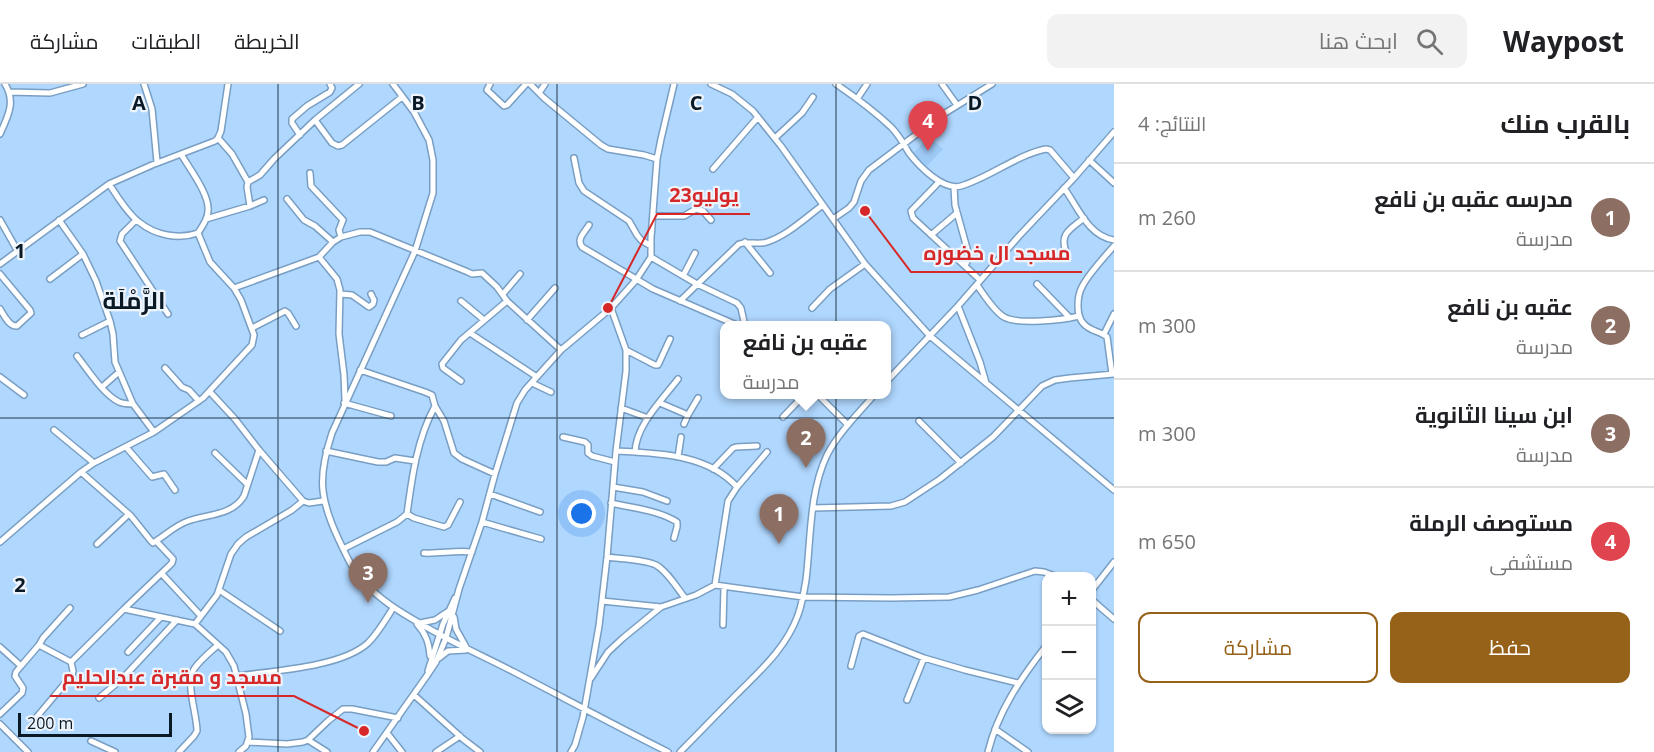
<!DOCTYPE html>
<html lang="ar">
<head>
<meta charset="utf-8">
<style>
	:root { --surface:#fff; --page:#f2f2f2; --text:#202124; --muted:#757577; --line:#e0e0e0; --accent:#966118 }
	body { margin:0; font-family:"Open Sans",Cairo,sans-serif; background:var(--page); color:var(--text); direction:rtl }
	.controls { position:absolute; right:18px; bottom:18px; display:grid; overflow:hidden; border-radius:12px; box-shadow:0 2px 4px #0004 }
	.controls button { width:54px; height:54px; display:grid; place-items:center; padding:0; border:0; border-bottom:2px solid var(--line); background:var(--surface); color:var(--text); font:30px sans-serif }
	.scale { position:absolute; left:18px; bottom:15px; width:154px; box-sizing:border-box; padding-left:6px; border:3px solid #0a1926; border-top:0; font-size:16px; line-height:21px; white-space:nowrap; color:#0a1926; -webkit-text-stroke:4px #edf4fc; paint-order:stroke }
	.you { position:absolute; left:582px; top:430px; width:21px; height:21px; margin:-15px; border:4px solid #fff; border-radius:50%; background:#1a73e8; box-shadow:0 0 0 9px #1a73e833 }
	.badge { display:grid; place-items:center; width:39px; height:39px; border-radius:50%; background:var(--accent); color:#fff; font-size:20px; font-weight:700 }
	.pin { position:absolute; translate:-50% -50px; filter:drop-shadow(0 2px 3px #0008) }
	.pin::after { content:''; position:absolute; top:32px; width:21px; height:18px; background:inherit; clip-path:polygon(0 0,100% 0,50% 100%) }
	.popup { position:absolute; left:720px; top:237px; width:171px; height:78px; box-sizing:border-box; display:grid; place-content:center; border-radius:12px; background:var(--surface); filter:drop-shadow(0 2px 4px #0005); font-size:20px; white-space:nowrap; color:var(--muted) }
	.popup b { font-size:22px; color:var(--text) }
	.popup::after { content:''; position:absolute; left:50%; top:100%; margin-left:-12px; border:12px solid transparent; border-top-color:var(--surface) }
	.list { margin:0; padding:0; list-style:none }
	h2 { display:flex; justify-content:space-between; align-items:center; height:78px; margin:0; padding:0 24px; font-size:26px }
	h2 small { font-size:20px; font-weight:400; color:var(--muted) }
	.list li { display:grid; grid-template-columns:39px 1fr auto; gap:18px; align-items:center; box-sizing:border-box; height:108px; padding:0 24px; border-top:2px solid var(--line) }
	.list b { display:block; font-size:22px; white-space:nowrap }
	.list p { margin:0; font-size:20px; white-space:nowrap; color:var(--muted) }
	.list em { font-size:20px; font-style:normal; color:var(--muted) }
	.actions { display:flex; gap:12px; padding:18px 24px }
	.actions a { flex:1; padding:14px 0; border:2px solid var(--accent); border-radius:12px; text-align:center; font-size:21px; color:var(--accent) }
	.actions .main { background:var(--accent); color:#fff }
	.icon { flex:none; width:33px; height:33px; fill:none; stroke:currentColor; stroke-width:2; stroke-linecap:round; stroke-linejoin:round }
	.map { position:relative; flex:none; width:1114px; height:668px; overflow:hidden; direction:ltr }
	header { display:flex; align-items:center; gap:36px; box-sizing:border-box; height:84px; padding:0 30px; background:var(--surface); border-bottom:2px solid var(--line) }
	header strong { font-size:28px }
	nav { display:flex; gap:33px; margin-inline-start:auto; font-size:21px }
	.search { width:420px; height:54px; background:var(--page); display:flex; align-items:center; gap:15px; box-sizing:border-box; padding:0 21px; border-radius:12px; color:var(--muted); font-size:22px }
	main { display:flex }
	aside { flex:1; background:var(--surface) }
	.map>svg:first-child { display:block }
</style>
</head>
<body>
<header>
<strong>Waypost</strong>
<div class="search"><svg class="icon" aria-label="search" viewBox="0 0 24 24"><circle cx="10" cy="10" r="6"/><path d="M15 15l6 6"/></svg>ابحث هنا</div>
<nav><a>الخريطة</a><a>الطبقات</a><a>مشاركة</a></nav>
</header>
<main>
<aside>
<h2>بالقرب منك<small>النتائج: 4</small></h2>
<ul class="list">
<li><span class="badge" style="background:#8d6e63">1</span><div><b>مدرسه عقبه بن نافع</b><p>مدرسة</p></div><em>260 m</em></li>
<li><span class="badge" style="background:#8d6e63">2</span><div><b>عقبه بن نافع</b><p>مدرسة</p></div><em>300 m</em></li>
<li><span class="badge" style="background:#8d6e63">3</span><div><b>ابن سينا الثانوية</b><p>مدرسة</p></div><em>300 m</em></li>
<li><span class="badge" style="background:#e0444e">4</span><div><b>مستوصف الرملة</b><p>مستشفى</p></div><em>650 m</em></li>
</ul>
<div class="actions"><a class="main">حفظ</a><a>مشاركة</a></div>
</aside>
<div class="map">
<svg width="1114" height="668" viewBox="0 0 1114 668">
	<rect width="100%" height="100%" fill="#b0d7fe"/>
	<path fill="#9ecaf6" d="M929 52 943 65 927 82 913 70Z"/>
	<g fill="none" stroke-linecap="round" stroke-linejoin="round">
		<g stroke="#799ec3" stroke-width="8">
			<path id="minor" d="M144 0 152 25 157 78
				M393 0 414 28 429 56 433 76V109L415 167 332 349C318 392 319 413 338 454 345 469 352 485 363 497 380 516 400 528 421 540 451 558 483 572 514 588 566 615 616 642 668 668
				M490 0 487 6 504 22 507 21 526 0
				M530 0 544 14 601 61 608 65 644 71 657 75
				M711 0 732 10 753 27 781 62 865 180 930 252 1114 406
				M836 0C855 13 874 27 891 43 899 51 903 59 909 69 919 82 943 107 961 102 991 93 1016 71 1046 65L1050 66 1074 94
				M942 0 957 21
				M9 8 50 9 83 0
				M539 9 545 0
				M857 15 867 0
				M315 36 332 59 338 62 342 61 402 13
				M0 50C8 32 16 18 5 0
				M300 51 292 39V35L307 22 330 8 332 4 330 0
				M218 54 232 70 248 98 247 103 250 122
				M775 54 802 29 813 13
				M574 74 579 99 584 107 629 137 637 151 641 156 651 162
				M1089 76 1114 99
				M713 85 758 33
				M310 89 311 102 343 136 339 146 341 153
				M248 98 260 91 274 75 315 36 359 0
				M939 98 911 127 913 134 980 196
				M109 100C118 113 127 129 139 138 155 151 178 156 198 149 202 143 208 135 208 127 210 111 189 84 181 70
				M954 103 955 121 968 168V175L965 182
				M1064 104C1078 123 1088 152 1114 156
				M287 115 304 136 315 142 333 158
				M653 132H684L696 125 703 127 711 136
				M206 135 250 122 264 116
				M833 135 849 124 854 118 861 97 869 86 942 31 992 0
				M0 136 17 166
				M59 136 83 170 96 197 110 237 113 250 115 278 133 320 154 348
				M136 136 122 150 120 157 168 230
				M589 141C585 148 576 155 582 163L653 205 739 242
				M931 151 957 129
				M745 158 770 189
				M1066 168C1059 149 1071 145 1084 134
				M319 173 337 195 340 206 339 250 344 291 345 316
				M651 173 697 200 737 219 741 224 745 242
				M0 180 109 100 152 81 215 57 218 54 221 47 228 0
				M0 190 30 226 31 229 17 242C9 243 4 231 0 225
				M683 192 695 169
				M50 195 83 170
				M1037 200 1070 234
				M977 201C983 210 995 228 1004 233 1018 241 1063 236 1079 232
				M234 204 319 173 333 158 341 153 360 148H370L468 188 472 190 482 189 497 203 507 217 561 266
				M340 210 352 211 369 223 373 220 374 216 371 210
				M503 210 520 190
				M461 217 484 236
				M680 217 739 160C748 157 758 161 767 158 788 151 805 134 823 121
				M958 222 980 278 986 299
				M812 224 830 205 865 180
				M527 236 555 204
				M252 244 285 227 288 229 296 242
				M470 249 537 293
				M1104 250 1114 230
				M82 251 110 237
				M626 266 655 281H658L670 255
				M77 272C88 286 103 310 119 318 124 320 129 320 133 320
				M165 284 182 303 189 306 199 317
				M360 286 425 308 432 311 435 322 444 337 454 369 462 375 495 390
				M1112 290 1107 253C1100 247 1089 247 1083 239 1076 231 1077 212 1082 203 1087 192 1105 172 1114 162
				M0 293 24 311
				M461 297 443 284 442 280 461 256 507 217
				M887 297 958 222 1019 152 1074 94 1114 48
				M532 299 551 308
				M102 303 119 288
				M210 308 235 335 259 366 303 417 309 419 323 417
				M817 310 848 341
				M344 319 391 332
				M660 319 688 331 698 314
				M621 324 648 334
				M783 333 805 310
				M919 337 961 379
				M684 340 688 331
				M54 346 94 379
				M563 353 585 358 588 361V369L592 372 615 378
				M126 363 152 393 164 390 175 406
				M326 367 378 378H386L395 374 415 377
				M616 367C657 369 708 370 737 403
				M635 368C636 341 662 316 678 295
				M215 369 247 400
				M678 373 681 353
				M713 385 733 364 736 363 757 362
				M81 388 131 432 151 457 153 459 156 457 173 475 172 479 169 482 124 525
				M613 403 643 408 667 417
				M490 410 540 428
				M611 419C632 424 658 426 677 438V443L674 454
				M813 424 891 422 905 418 940 395 993 353 1042 302 1055 296 1070 294 1114 290
				M407 430 414 434 444 443 448 441 460 418
				M482 438 541 455
				M156 457C167 450 176 441 188 437 207 430 232 432 244 412L259 366
				M0 458 81 388 94 379 154 348 203 314 252 261 254 251 241 216 234 204 210 178 198 149
				M97 460 129 430
				M343 465 397 438 407 430C412 393 417 355 435 322
				M424 469C440 470 455 466 472 468
				M607 473C621 475 644 475 656 481 668 488 677 504 685 514
				M162 490 201 532
				M715 501 728 417 737 403 767 368
				M219 506 280 547
				M1092 506 1114 478
				M1092 516 1114 535
				M602 517 661 523 696 511 715 501 803 513 891 514 949 513 978 506 1035 487 1044 488 1055 492
				M454 533 456 545 466 563
				M420 539 435 536 447 528
				M195 540 217 511 231 470 238 460 246 453 292 426 303 417
				M417 540C426 550 429 559 430 572
				M723 541 724 503
				M39 561 43 554 70 524
				M0 563 21 582 16 588 15 592 23 604 22 609 0 630
				M128 568 161 533
				M439 574 448 567 466 566
				M71 578 124 525 195 540 226 568 234 582 246 630 249 653 246 662 239 668
				M21 582 39 561 71 578
				M851 582 859 552 863 550 924 574 965 586 1018 599
				M428 587 443 540 455 514
				M237 592C273 587 342 583 368 559 378 549 386 535 393 524
				M591 594 608 568 623 554 661 523
				M414 611 463 655 480 668
				M99 614 122 595 177 536
				M907 616 924 574
				M35 635 72 591 73 587 71 578
				M0 640 28 668
				M995 645 1028 668
				M387 649 402 668
				M308 656 327 668
				M91 657 115 668
				M248 658 287 660 303 658 308 656 328 637 343 625H352L398 634
				M179 668 194 652 197 647C197 630 185 599 194 585 200 576 210 568 218 561
				M373 668 426 593 436 578 446 554 459 505 482 438 495 390 517 319 525 306 561 266 611 224 636 196 651 173V154L657 75 661 55 674 0
				M436 668 460 652
				M571 668 575 661 583 633 599 542 607 473 616 367 626 287V266L611 224
				M680 668C699 649 718 629 737 610 761 586 786 564 798 531 802 520 804 508 806 496 811 455 809 409 827 371 839 348 859 329 875 310
				M988 668C998 627 1021 594 1046 562"/>
		</g>
		<use href="#minor" stroke="#fff" stroke-width="5"/>
	</g>
	<path fill="none" stroke="#0a1926" stroke-width="1.5" stroke-opacity="0.55" d="M278 0V668M557 0V668M836 0V668M0 334H1114"/>
	<g text-anchor="middle" dominant-baseline="central" stroke-width="4.5" stroke-linejoin="round" paint-order="stroke">
		<g font-size="24" font-weight="bold" fill="#0a1926" stroke="#edf4fc">
			<text x="134" y="215">الرَّمْلَة</text>
		</g>
	</g>
	<g font-size="20" text-anchor="middle" font-weight="bold" fill="#0a1926" stroke="#edf4fc" stroke-width="4.5" stroke-linejoin="round" paint-order="stroke">
		<text x="139" y="26">A</text>
		<text x="418" y="26">B</text>
		<text x="696" y="26">C</text>
		<text x="975" y="26">D</text>
		<text x="20" y="174">1</text>
		<text x="20" y="508">2</text>
	</g>
	<path fill="none" stroke="#d62828" stroke-width="2" d="M608 224L657 130H750M865 127L911 188H1082M364 647L294 612H50"/>
	<g fill="#d62828" stroke="#edf4fc" stroke-width="2">
		<circle cx="608" cy="224" r="6"/>
		<circle cx="865" cy="127" r="6"/>
		<circle cx="364" cy="647" r="6"/>
	</g>
	<g font-size="20" text-anchor="middle" font-weight="bold" fill="#d62828" stroke="#edf4fc" stroke-width="4.5" stroke-linejoin="round" paint-order="stroke">
		<text x="704" y="118">23يوليو</text>
		<text x="997" y="176">مسجد ال خضوره</text>
		<text x="172" y="600">مسجد و مقبرة عبدالحليم</text>
	</g>
</svg>
<div class="controls">
<button>+</button>
<button>−</button>
<button><svg class="icon" aria-label="layers" viewBox="0 0 24 24"><path d="M12 4l9 5-9 5-9-5zM3 14l9 5 9-5"/></svg></button>
</div>
<div class="scale">200 m</div>
<div class="you"></div>
<div class="pin badge" style="left:779px;top:460px;background:#8d6e63">1</div>
<div class="pin badge" style="left:806px;top:384px;background:#8d6e63">2</div>
<div class="popup"><b>عقبه بن نافع</b>مدرسة</div>
<div class="pin badge" style="left:368px;top:519px;background:#8d6e63">3</div>
<div class="pin badge" style="left:928px;top:67px;background:#e0444e">4</div>
</div>
</main>
</body>
</html>
